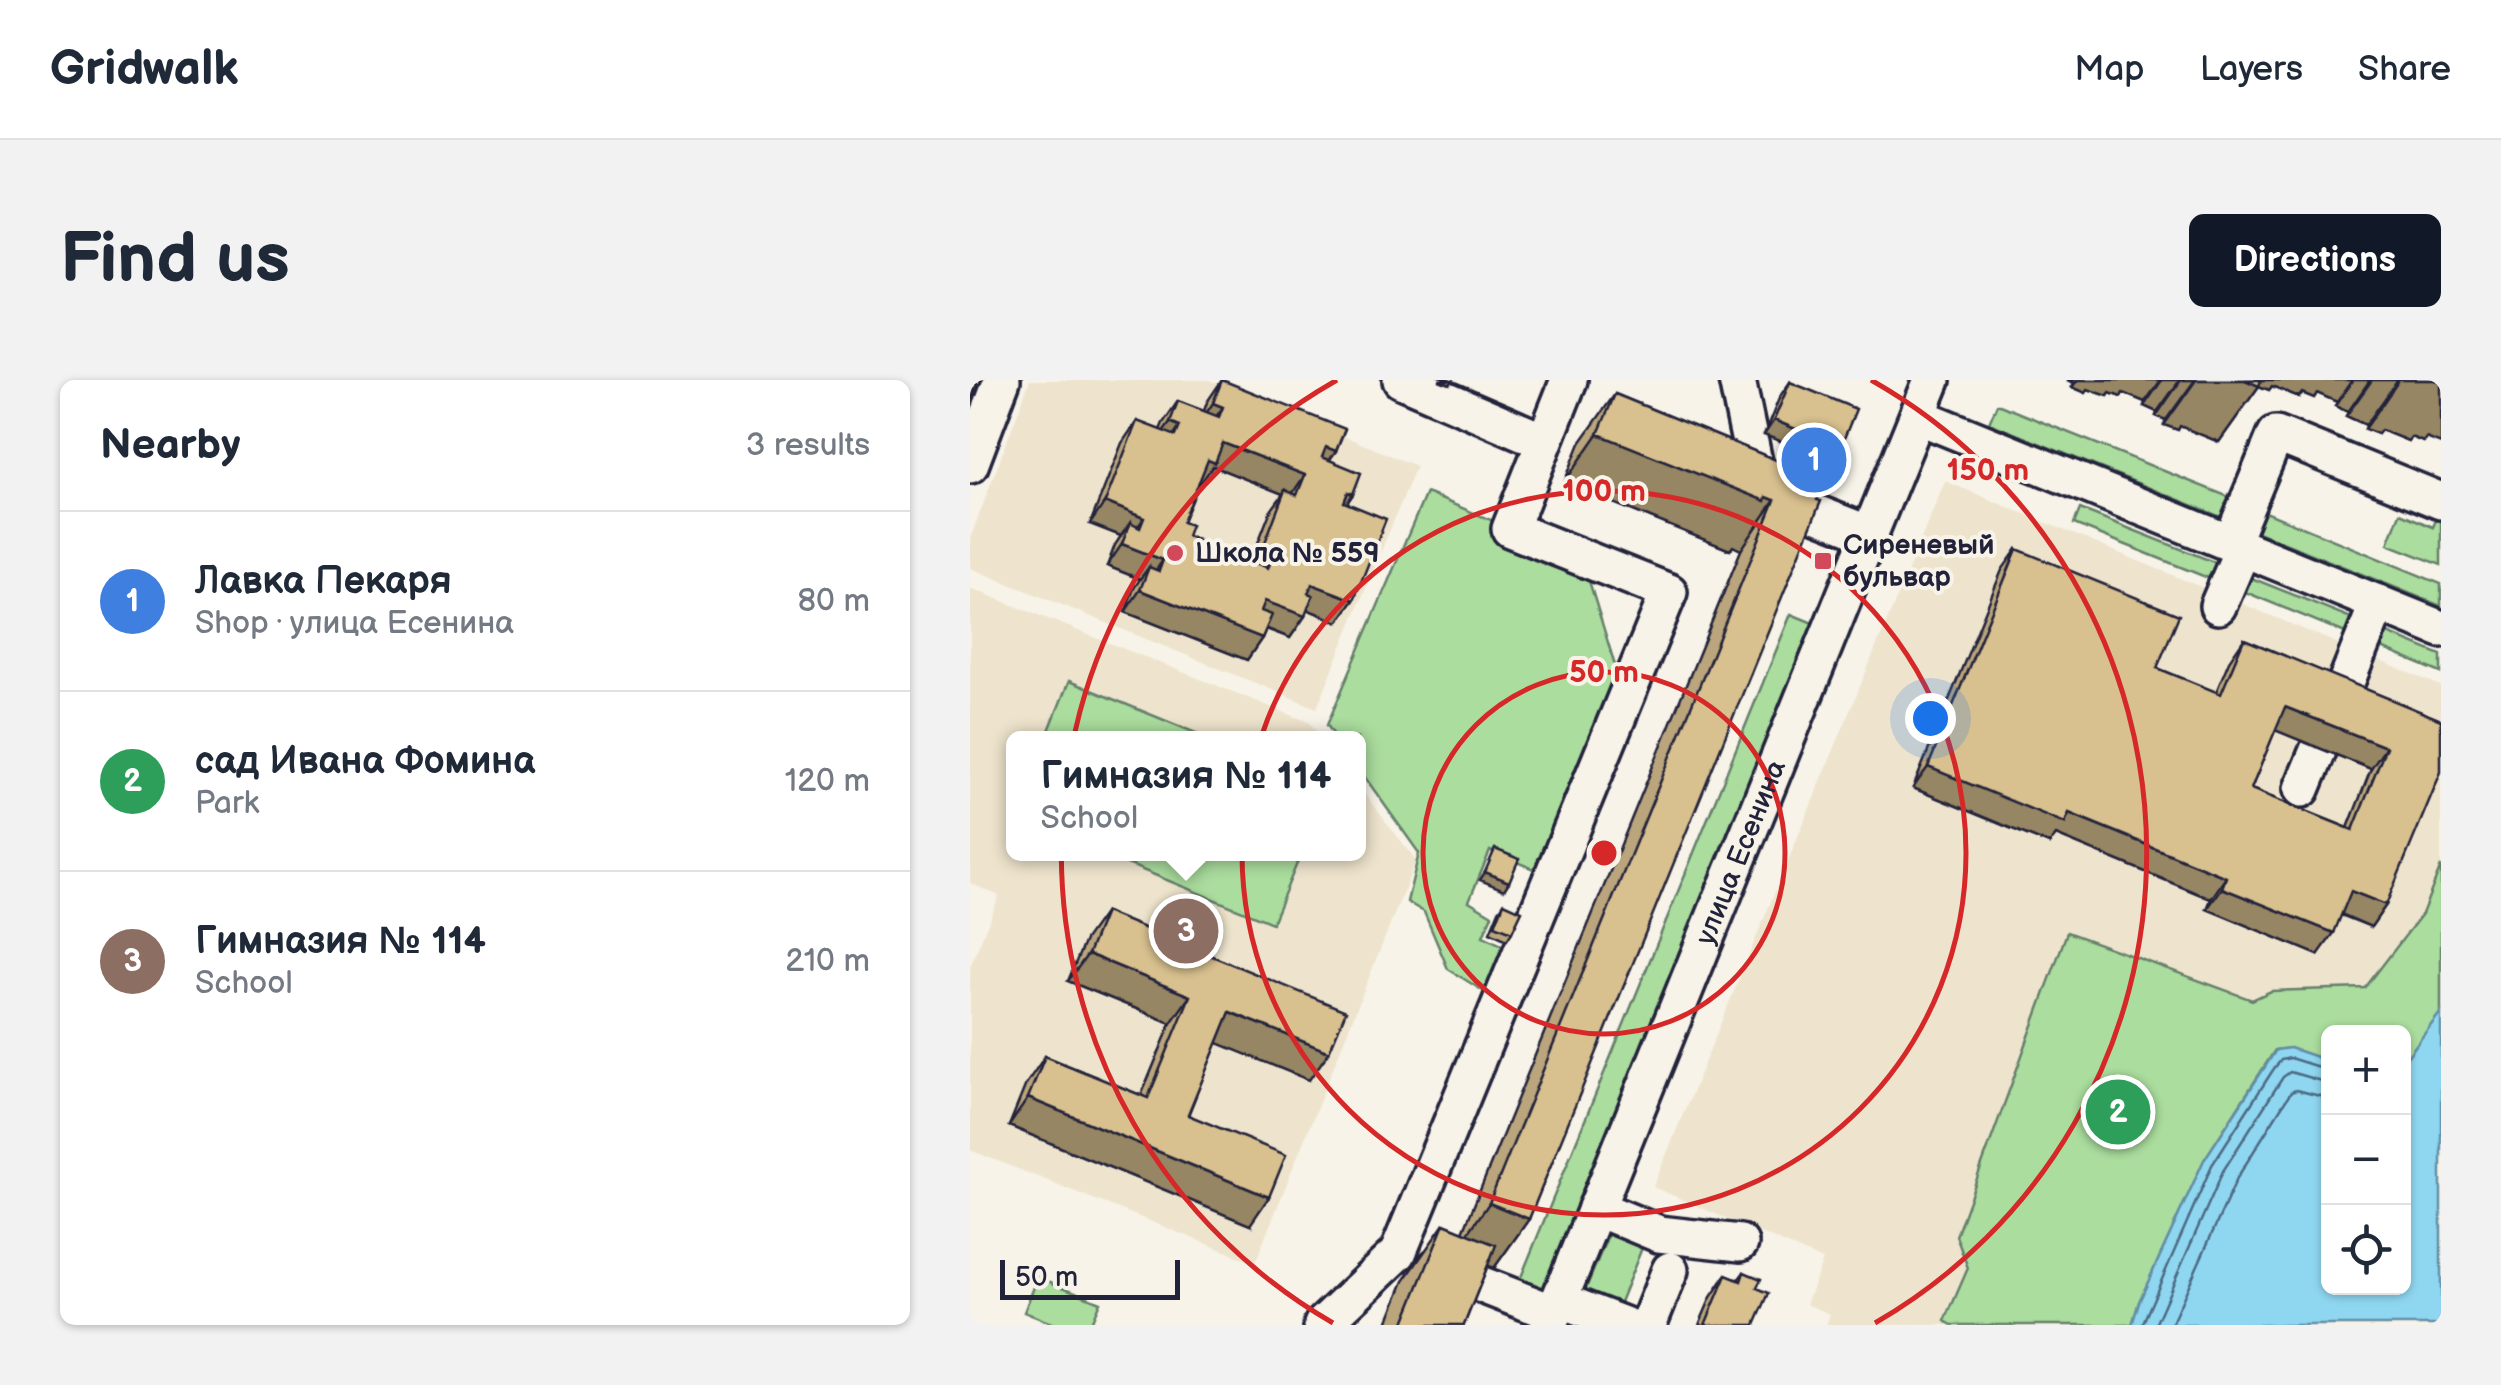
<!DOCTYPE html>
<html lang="en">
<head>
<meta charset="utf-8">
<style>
	:root { --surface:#fff; --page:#f2f2f3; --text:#1f2937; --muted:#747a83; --line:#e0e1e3; --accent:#111827 }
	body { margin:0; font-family:"Balsamiq Sans",sans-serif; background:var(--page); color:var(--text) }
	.controls { position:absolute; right:30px; bottom:30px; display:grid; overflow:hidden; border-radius:15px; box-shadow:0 2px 8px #0004 }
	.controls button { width:90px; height:90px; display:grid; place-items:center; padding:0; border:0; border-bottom:2px solid var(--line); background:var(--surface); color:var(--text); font:50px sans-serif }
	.scale { position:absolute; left:30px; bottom:25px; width:180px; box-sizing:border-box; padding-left:10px; border:5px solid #22223b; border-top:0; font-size:28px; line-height:35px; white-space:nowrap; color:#22223b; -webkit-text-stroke:8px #f7f3e8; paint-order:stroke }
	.you { position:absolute; left:960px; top:338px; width:35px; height:35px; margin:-25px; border:8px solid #fff; border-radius:50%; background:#1a73e8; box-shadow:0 0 0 15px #1a73e833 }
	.badge { display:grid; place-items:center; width:65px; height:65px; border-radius:50%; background:var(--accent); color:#fff; font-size:32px; font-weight:700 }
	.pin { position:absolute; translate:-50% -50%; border:5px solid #fff; box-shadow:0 2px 10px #0006 }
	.popup { position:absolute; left:36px; top:351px; width:360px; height:130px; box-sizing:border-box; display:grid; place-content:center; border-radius:15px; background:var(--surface); filter:drop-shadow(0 2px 8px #0005); font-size:32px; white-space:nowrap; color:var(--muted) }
	.popup b { font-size:38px; color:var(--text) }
	.popup::after { content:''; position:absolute; left:50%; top:100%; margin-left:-20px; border:20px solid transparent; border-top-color:var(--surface) }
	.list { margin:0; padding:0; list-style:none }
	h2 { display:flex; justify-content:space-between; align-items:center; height:130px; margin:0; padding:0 40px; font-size:42px }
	h2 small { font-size:32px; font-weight:400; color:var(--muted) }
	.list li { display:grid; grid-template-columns:65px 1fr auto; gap:30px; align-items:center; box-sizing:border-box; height:180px; padding:0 40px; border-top:2px solid var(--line) }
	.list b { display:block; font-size:38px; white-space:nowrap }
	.list p { margin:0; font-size:32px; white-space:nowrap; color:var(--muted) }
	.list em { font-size:32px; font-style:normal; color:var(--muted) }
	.icon { flex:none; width:55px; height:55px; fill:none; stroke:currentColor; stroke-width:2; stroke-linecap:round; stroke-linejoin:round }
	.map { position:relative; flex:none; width:1471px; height:945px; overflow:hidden; border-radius:15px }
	header { display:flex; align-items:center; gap:60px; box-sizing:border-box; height:140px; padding:0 50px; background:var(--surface); border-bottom:2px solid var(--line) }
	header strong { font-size:48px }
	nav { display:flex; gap:55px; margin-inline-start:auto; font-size:35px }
	.intro { display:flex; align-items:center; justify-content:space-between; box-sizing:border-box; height:240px; padding:0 60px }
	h1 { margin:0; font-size:70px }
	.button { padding:25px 45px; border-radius:15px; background:var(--accent); color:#fff; font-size:35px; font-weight:700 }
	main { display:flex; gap:60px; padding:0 60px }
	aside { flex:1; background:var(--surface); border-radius:15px; box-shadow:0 2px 8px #0004 }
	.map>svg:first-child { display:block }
</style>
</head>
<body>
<header>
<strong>Gridwalk</strong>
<nav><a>Map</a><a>Layers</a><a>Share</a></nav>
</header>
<div class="intro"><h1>Find us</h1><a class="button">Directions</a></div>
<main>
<aside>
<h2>Nearby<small>3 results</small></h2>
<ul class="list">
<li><span class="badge" style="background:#3f7fe0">1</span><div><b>Лавка Пекаря</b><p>Shop · улица Есенина</p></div><em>80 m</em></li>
<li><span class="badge" style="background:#2e9e5b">2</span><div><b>сад Ивана Фомина</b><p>Park</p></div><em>120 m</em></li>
<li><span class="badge" style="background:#8d6e63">3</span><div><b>Гимназия № 114</b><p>School</p></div><em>210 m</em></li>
</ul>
</aside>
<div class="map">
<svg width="1471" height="945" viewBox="0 0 1471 945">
	<rect width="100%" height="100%" fill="#f7f3e8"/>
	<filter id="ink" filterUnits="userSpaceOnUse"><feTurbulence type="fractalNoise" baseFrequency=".01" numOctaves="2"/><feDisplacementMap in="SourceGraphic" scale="20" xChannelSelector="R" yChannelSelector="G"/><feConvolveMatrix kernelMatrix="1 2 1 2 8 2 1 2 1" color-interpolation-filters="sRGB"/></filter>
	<g filter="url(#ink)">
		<path fill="#eee4cd" d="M60 0H239L446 86 347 328 0 188V159Z
			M975 101 1471 306V486L1452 534 1396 608 1302 611 1282 620 1097 552 998 888 975 942 982 945H856L860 934 836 924 853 880 683 807Z
			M0 208 339 342 352 358H44V474H388L389 407 446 480 285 883 0 770V587L29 516 0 503Z"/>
		<path fill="#abdd9e" stroke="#66806c" stroke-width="2.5" d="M1027 24 1269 121 1261 141 1019 43Z
			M456 113 612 178 655 318 583 497 520 471 499 521 522 535 513 556 538 568 518 614 478 589 454 532 437 522 449 473 389 389 388 358H366L357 345Z
			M1110 129 1254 186 1248 202 1104 144Z
			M1288 129 1471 204V226L1280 149Z
			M1430 133 1463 147 1468 135 1471 136V185L1418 164Z
			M1274 195 1391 242 1385 257 1268 209Z
			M821 234 843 243 570 916 547 907Z
			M1408 249 1471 275V293L1402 264Z
			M99 301 238 358H76Z
			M133 474H331L302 543Z
			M1471 486V632L1434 681V652H1358V681L1320 668 1305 670 1234 780 1169 922 1162 945H982L975 941 998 888 986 856 1097 552 1282 620 1301 611 1395 608 1452 534Z
			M641 848 676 858 646 932 612 918Z
			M68 897 130 922 120 945H86L54 932Z"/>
		<path fill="#8fd7f1" stroke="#638fa8" stroke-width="2.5" d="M1471 632V945H1162L1169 922 1234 780 1306 670 1320 668 1358 681V908H1434V681Z"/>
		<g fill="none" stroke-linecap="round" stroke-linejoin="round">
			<path stroke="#4e6a84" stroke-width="2.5" d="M1172 945 1242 785 1303 690 1311 680 1320 678 1358 690
				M1185 945 1253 791 1313 697 1320 692 1358 703
				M1201 945 1267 798 1321 712 1326 710 1358 718"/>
			<g stroke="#22223b" stroke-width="42">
				<g id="minor">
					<path d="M431 0 573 61"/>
					<path d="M767 0 790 111 899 154"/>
					<path d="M948 36 1471 249"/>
					<path d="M0 85 32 0"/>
					<path d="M1261 163 1306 54 1471 121"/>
					<path d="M1248 226 1273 168"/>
					<path d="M1367 325 1408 223"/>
					<path d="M1332 409 1349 368"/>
					<path d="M626 828 689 854 770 863"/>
					<path d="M466 887 584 933"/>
					<path d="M589 920 654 945"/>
					<path d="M352 945 428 873 699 212 540 149 599 0"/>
					<path id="s1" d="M579 945 962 0"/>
					<path d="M678 945 700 890"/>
				</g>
			</g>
			<use href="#minor" stroke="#f7f3e8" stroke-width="35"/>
		</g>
		<path fill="#baa57b" stroke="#22223b" stroke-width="2.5" fill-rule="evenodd" d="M252 0 360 80 383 114 377 123 384 220 368 242 337 229 335 236 320 258 296 249 292 258 277 280 155 232 164 208 170 199 137 186 145 165 151 156 120 144 152 63 167 41 190 50 193 43 208 21 234 31 237 22ZM243 86 313 114 300 132 281 181 217 156 213 142 229 104H230Z
			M1097 0H1471L1456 58 1453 62 1441 57 1438 61 1411 50 1408 54 1395 49 1396 45 1376 36 1378 32 1365 26 1367 22 1347 13 1344 18 1332 13 1329 17 1302 6 1299 10 1289 6 1249 62 1210 46 1208 50 1194 45 1196 40 1186 36 1187 32 1174 26 1175 22 1153 13 1151 17 1140 13 1138 16 1118 9 1116 13 1102 7 1104 3Z
			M820 2 855 93 813 76 818 64 794 55 810 16Z
			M645 14 855 100 559 839 524 888 518 885 494 945H416L434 901 474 844 493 852 771 170 763 166 760 170 594 103 610 63Z
			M1047 169 1187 288 1246 312 1259 281 1274 259 1471 340 1416 525 1401 547 1371 535 1348 575 1237 529 1241 519 1086 455 1079 464 943 408 1032 190ZM1305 350 1401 389 1378 448 1281 409Z
			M534 523 542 552 537 560 520 552 529 530Z
			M135 532 339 700 247 662 218 735 280 845 39 746 56 704 75 676 171 716 201 643 98 601 115 560Z
			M774 892 787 908 785 945H729L741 917 756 895 768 900Z"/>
		<path fill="#978664" stroke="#22223b" stroke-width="2.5" d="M469 0H483L480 4Z
			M1108 0H1191L1175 22 1153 13 1151 17 1140 13 1138 16 1118 9 1116 13 1102 7Z
			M1192 0H1210L1187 32 1174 26Z
			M1211 0H1225L1196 40 1186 36Z
			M1226 0H1382L1367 22 1347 13 1344 18 1332 13 1329 17 1302 6 1299 10 1289 6 1249 62 1210 46 1208 50 1194 45Z
			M1383 0H1400L1378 32 1365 26Z
			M1402 0H1428L1396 45 1376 36Z
			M1429 0H1465L1471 2V64L1456 58 1453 62 1441 57 1438 61 1411 50 1408 54 1395 49Z
			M243 23 253 27 238 48 228 45Z
			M804 40 828 50 818 64 794 55Z
			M200 42 210 46 195 68 185 63Z
			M628 54 805 120 771 170 763 166 760 170 594 103Z
			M824 61 866 78 855 93 813 76Z
			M253 63 335 95 320 117 315 110 313 114 243 86 230 104 223 101 238 80Z
			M356 67 366 71 351 92 341 88Z
			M378 112 383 114 368 136Z
			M135 122 174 138 159 159 160 143 151 156 120 144Z
			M152 164 193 180 178 202 179 187 170 199 137 186Z
			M291 173 303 177 288 199 275 194Z
			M342 204 384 220 368 242 327 225Z
			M170 210 292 258 277 280 155 232Z
			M295 221 335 236 320 258 280 242Z
			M1315 327 1416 367 1401 389 1300 348Z
			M958 387 1099 433 1256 497 1241 519 1086 455 1079 464 943 408Z
			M515 492 539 502 534 510 510 500Z
			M1252 508 1364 553 1348 575 1237 529Z
			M1381 511 1416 525 1401 547 1366 532Z
			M118 574 220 616 201 643 98 601Z
			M260 632 359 672 339 700 240 660Z
			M58 718 299 817 280 845 39 746Z
			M519 823 559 839 524 888 485 872Z"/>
		<path fill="#d8c08f" stroke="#22223b" stroke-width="2.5" fill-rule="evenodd" d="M252 0 375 49 366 71 356 67 352 77 391 93 383 114 378 112 374 122 416 139 384 220 342 204 338 213 343 215 335 236 295 221 291 231 302 235 292 258 170 210 179 187 189 191 193 180 152 164 160 143 170 148 174 138 135 122 167 41 206 56 210 46 200 42 208 21 249 37 253 27 243 23ZM253 63 335 95 327 115 315 110 291 173 303 177 298 188 217 156 221 145 213 142 238 80 245 83Z
			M1275 0H1291L1289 6Z
			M0 1 7 4 0 23Z
			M820 2 886 29 866 78 824 61 828 50 804 40Z
			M645 14 855 100 847 120 851 121 559 839 519 823 805 120 796 117 795 121 628 54Z
			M1047 169 1209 235 1187 288 1251 314 1274 259 1471 340V392L1416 525 1381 511 1364 553 1252 508 1256 497 1099 433 1095 443 958 387ZM1315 327 1416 367 1383 450 1281 409Z
			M525 469 549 479 539 502 515 492Z
			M534 523 552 531 542 552 525 545Z
			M135 532 376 631 359 672 260 632 218 735 316 775 299 817 58 718 75 676 178 718 220 616 118 574Z
			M474 844 526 865 494 945H433Z
			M774 892 791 899 787 908 799 913 785 945H735L756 895 771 901Z"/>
	</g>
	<g fill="none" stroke="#d62828" stroke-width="5">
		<circle cx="634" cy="473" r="181"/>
		<circle cx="634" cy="473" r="362"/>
		<path d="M363 943A543 543 0 0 1 367 0M901 0A543 543 0 0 1 905 943"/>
	</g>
	<g fill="#d1495b" stroke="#f7f3e8" stroke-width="4">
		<circle cx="205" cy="173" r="10"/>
		<rect x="843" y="171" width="20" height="20" rx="5"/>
	</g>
	<g text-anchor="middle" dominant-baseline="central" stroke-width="8" stroke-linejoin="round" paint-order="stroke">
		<g font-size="28" font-weight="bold" fill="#22223b" stroke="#f7f3e8" text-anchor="start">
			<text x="873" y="165">Сиреневый<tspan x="873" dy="32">бульвар</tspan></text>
			<text x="225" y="173">Школа № 559</text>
		</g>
		<g font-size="28" fill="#22223b" stroke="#f7f3e8">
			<text stroke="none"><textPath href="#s1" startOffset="510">улица Есенина</textPath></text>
		</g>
	</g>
	<circle cx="634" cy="473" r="15" fill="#d62828" stroke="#f7f3e8" stroke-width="5"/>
	<g font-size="30" text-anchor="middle" font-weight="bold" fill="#d62828" stroke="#f7f3e8" stroke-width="8" stroke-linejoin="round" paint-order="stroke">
		<text x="1018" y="100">150 m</text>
		<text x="634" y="121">100 m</text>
		<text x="634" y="302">50 m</text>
	</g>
</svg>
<div class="controls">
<button>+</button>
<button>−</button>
<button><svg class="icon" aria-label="locate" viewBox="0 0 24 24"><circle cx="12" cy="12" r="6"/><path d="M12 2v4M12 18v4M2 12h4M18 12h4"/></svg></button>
</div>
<div class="scale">50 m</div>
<div class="you"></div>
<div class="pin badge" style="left:844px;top:80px;background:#3f7fe0">1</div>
<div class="pin badge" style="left:1148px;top:732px;background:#2e9e5b">2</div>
<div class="pin badge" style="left:216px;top:551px;background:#8d6e63">3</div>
<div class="popup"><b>Гимназия № 114</b>School</div>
</div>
</main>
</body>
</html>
